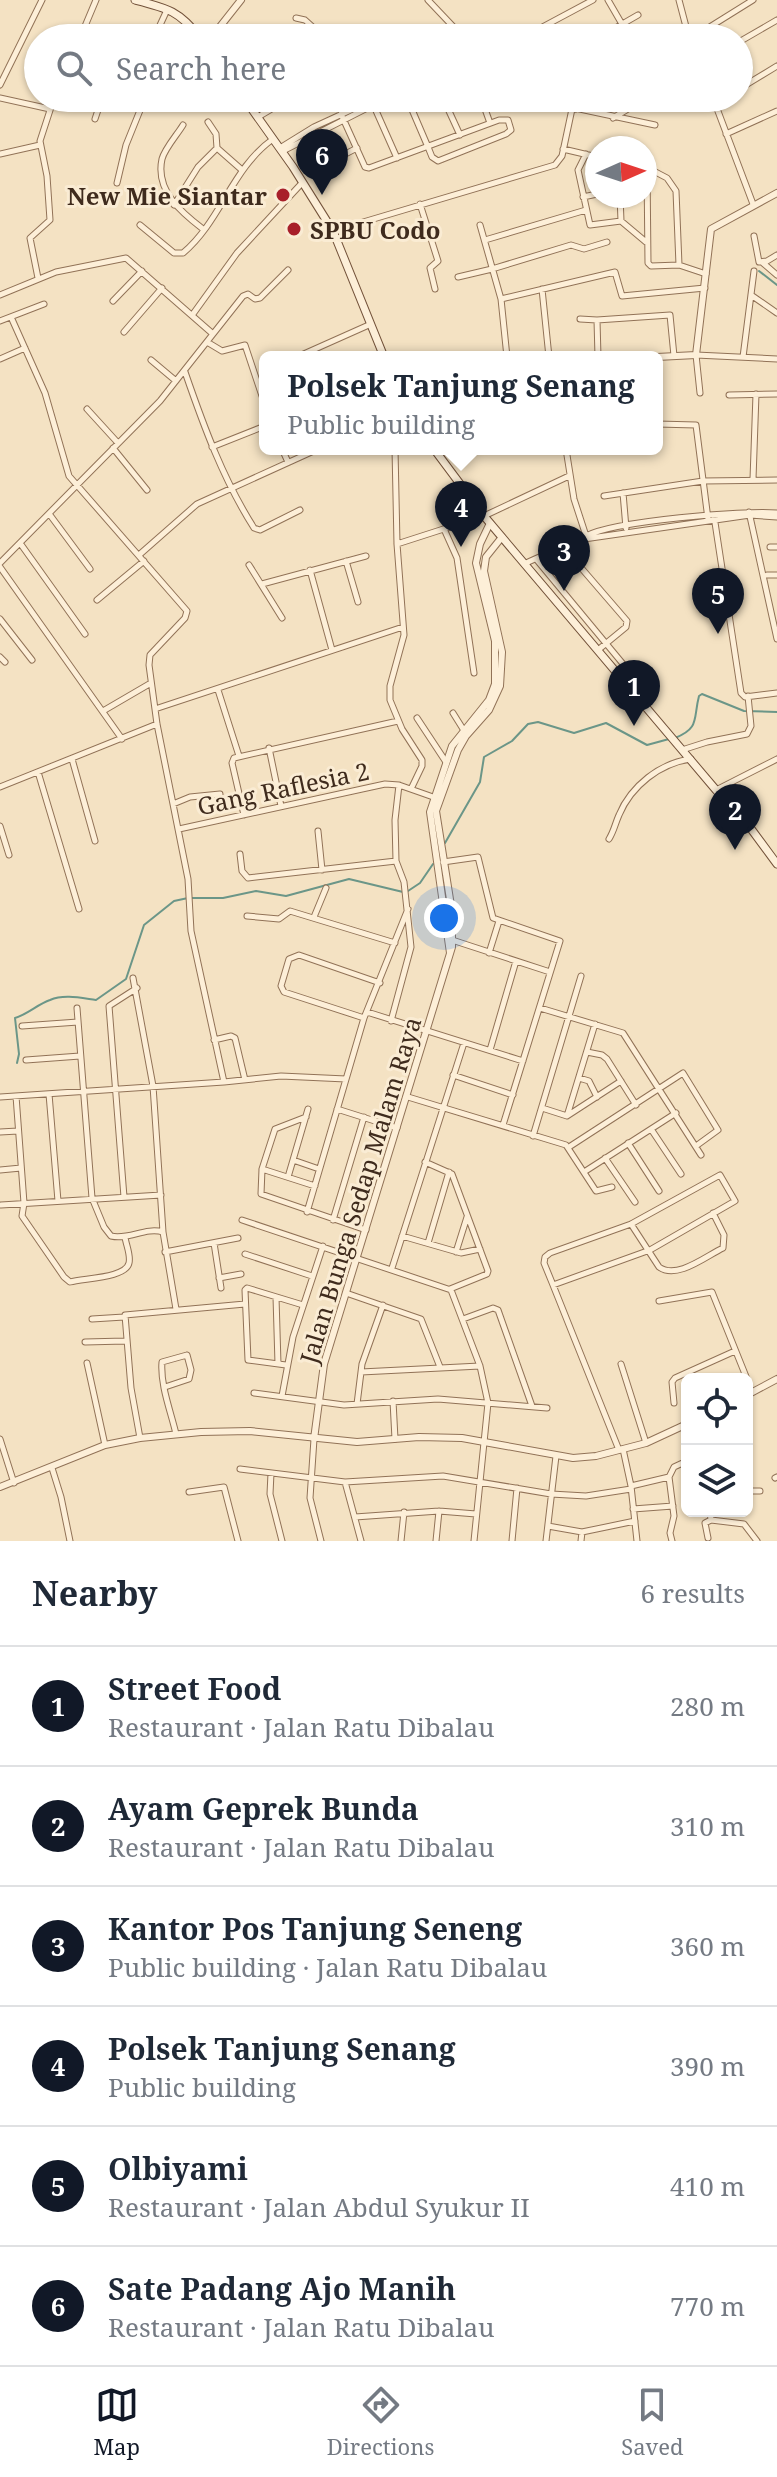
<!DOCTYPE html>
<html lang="en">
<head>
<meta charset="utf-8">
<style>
	:root { --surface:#fff; --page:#f6f6f7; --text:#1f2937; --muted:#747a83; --line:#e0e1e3; --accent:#111827 }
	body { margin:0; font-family:"Noto Serif",serif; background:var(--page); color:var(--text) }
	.controls { position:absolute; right:24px; bottom:24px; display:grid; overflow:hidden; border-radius:12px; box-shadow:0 2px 6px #0004 }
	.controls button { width:72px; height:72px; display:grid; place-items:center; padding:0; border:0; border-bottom:2px solid var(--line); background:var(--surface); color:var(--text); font:40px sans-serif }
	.compass { position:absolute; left:585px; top:136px; width:72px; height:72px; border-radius:50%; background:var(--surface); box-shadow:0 2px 6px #0004; rotate:87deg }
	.you { position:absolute; left:444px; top:918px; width:28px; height:28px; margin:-20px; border:6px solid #fff; border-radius:50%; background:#1a73e8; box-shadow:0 0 0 12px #1a73e833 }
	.badge { display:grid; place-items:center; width:52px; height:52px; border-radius:50%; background:var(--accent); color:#fff; font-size:26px; font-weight:700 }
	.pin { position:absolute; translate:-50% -66px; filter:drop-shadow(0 2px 4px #0008) }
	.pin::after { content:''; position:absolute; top:42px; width:28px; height:24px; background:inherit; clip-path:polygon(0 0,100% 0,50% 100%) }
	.popup { position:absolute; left:259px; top:351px; width:404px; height:104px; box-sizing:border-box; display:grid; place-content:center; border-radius:12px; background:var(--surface); filter:drop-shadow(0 2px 6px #0005); font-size:26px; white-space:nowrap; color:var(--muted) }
	.popup b { font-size:30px; color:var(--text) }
	.popup::after { content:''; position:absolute; left:50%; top:100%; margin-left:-16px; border:16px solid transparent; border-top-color:var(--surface) }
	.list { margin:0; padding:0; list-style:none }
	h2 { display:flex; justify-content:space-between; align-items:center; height:104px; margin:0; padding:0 32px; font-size:34px }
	h2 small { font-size:26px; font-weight:400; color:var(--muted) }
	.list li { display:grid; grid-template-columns:52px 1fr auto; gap:24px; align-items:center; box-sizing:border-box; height:120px; padding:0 32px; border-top:2px solid var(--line) }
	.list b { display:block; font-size:30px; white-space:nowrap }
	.list p { margin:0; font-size:26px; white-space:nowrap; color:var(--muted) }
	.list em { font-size:26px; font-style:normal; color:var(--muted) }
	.icon { flex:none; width:44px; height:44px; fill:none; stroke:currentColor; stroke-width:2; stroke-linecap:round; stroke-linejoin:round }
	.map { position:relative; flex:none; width:777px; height:1541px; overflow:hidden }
	.search { position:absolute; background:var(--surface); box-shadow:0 2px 6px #0004; left:24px; right:24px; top:24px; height:88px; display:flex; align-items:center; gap:20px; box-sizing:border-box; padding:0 28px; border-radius:44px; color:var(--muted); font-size:30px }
	.sheet { height:824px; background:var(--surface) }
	nav { display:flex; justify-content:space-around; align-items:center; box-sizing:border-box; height:112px; border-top:2px solid var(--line); background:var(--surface); font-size:22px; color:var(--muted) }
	nav a { display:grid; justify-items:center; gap:4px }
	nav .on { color:var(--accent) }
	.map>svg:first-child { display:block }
</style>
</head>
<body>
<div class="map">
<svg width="777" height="1541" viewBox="0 0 777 1541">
	<rect width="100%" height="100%" fill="#f4e2c3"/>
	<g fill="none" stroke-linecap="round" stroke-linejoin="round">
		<path stroke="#6b9688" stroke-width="2" d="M759 271 777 285
			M675 738C700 728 693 719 699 696L702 694 744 711 777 712
			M445 843 480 782 484 757 512 741 528 724 538 722 574 733 606 723 647 745 669 739
			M408 891 420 883 433 864
			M17 1063 19 1054 15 1018C28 1014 38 1004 50 1000 64 994 81 998 96 1000L126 979 144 925 174 901 188 898H223L256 891 286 896 349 879 403 892"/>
		<g stroke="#917257" stroke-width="7">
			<path id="minor" d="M428 0 464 38
				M608 0 630 38
				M679 0 689 38
				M296 18 305 20 315 29 309 38
				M81 36 97 38
				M80 38 96 0
				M154 38 167 10
				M506 38 535 31 593 0
				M598 38 638 15
				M692 38 753 0
				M739 42 777 20
				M0 85 42 0
				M739 89 777 66
				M0 98 50 109
				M443 98 460 135
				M481 98 490 123
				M528 98 655 125
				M713 98 753 204
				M373 104 397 158
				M715 104 725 98
				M576 109 595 98
				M341 114 365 167 369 168 499 120H508L511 130 506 134 438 161 432 157 428 147 407 98
				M258 117 290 98
				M613 118 646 98
				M95 119 102 98
				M208 122 216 134 217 148
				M183 125C177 135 165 148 162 159 155 191 182 213 203 229
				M726 134 777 111
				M280 148 314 127 377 98
				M563 149 597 157
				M283 151 387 98
				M0 154 40 145
				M586 154 578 170 590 225 621 221 646 242
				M330 162 357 148
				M646 167 667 178 676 191 679 265
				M647 168 648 263 651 266 679 265 706 274
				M117 183 126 145 145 98
				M620 196 621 221
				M583 197 597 194
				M420 204 438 261 430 268 435 289
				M174 205 198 167 217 148 242 170
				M140 225 174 253H183C221 221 232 168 273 139
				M480 225 501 299 507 357
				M333 231 555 165 562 156 572 109
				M754 236 759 262 767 261 777 255
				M485 240 586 210
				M763 263 777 275
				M458 277 492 269 571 245 584 249 607 242
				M38 278 30 238 50 220 47 176 40 141 54 98
				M542 289 549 357
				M0 295 56 272 126 258 213 334 160 401 0 563
				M751 295 777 313
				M501 299 615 272 622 296 705 288
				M113 301 142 271
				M193 314 237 253 302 183
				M11 317 45 393 69 476 187 611 185 618 150 655 149 665 157 724 188 879 191 931 224 1082
				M580 319 597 320 670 315 674 356
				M597 320 598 357
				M0 321 44 304
				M124 332 162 288
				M213 334 243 296 248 294 255 299 260 298 288 270
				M207 342 222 351 245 345 265 405
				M297 357 371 324
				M743 357 754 271
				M0 359 25 348
				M151 360 176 381
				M185 372C204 427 223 479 254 528L260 530 300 510
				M700 393 696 355 777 359
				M729 395 777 394
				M87 409 118 443
				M657 424 696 425 708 519
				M212 447 265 426
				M113 448 147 490
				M282 449 288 462
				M395 449 397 544 404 635 390 686V700L402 729 422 760V766L411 789
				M566 449 574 499 587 539
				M753 479 756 394
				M623 493 626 528
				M604 496 703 481 777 480
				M749 512 777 639
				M50 515 90 569
				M714 516 741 693 745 697 777 693
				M444 529 457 558 474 673
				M584 539 750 515 777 517
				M20 543 85 634
				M397 544 484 516 569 476
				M770 547H777
				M564 548 627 621 626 627 598 650
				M139 555 197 504 318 449
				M536 559 638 682 639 685 633 691
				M346 561 358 602
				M524 564C545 554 567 546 586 536 614 521 744 510 777 513
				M249 565 282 618
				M0 567 122 739
				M310 570 332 650
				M767 575H777
				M262 584 366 556
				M97 600 144 561
				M0 619 32 660
				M0 657 5 662
				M218 690 239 756
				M155 709 403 627
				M103 711 151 683
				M453 713 463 729
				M417 718 446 762
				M269 748 281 806
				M682 750 707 742 747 734 751 726 748 696
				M72 759 95 841
				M38 772 79 909
				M0 787 157 724
				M716 790 777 759
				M173 804 190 797 220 794
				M244 815 232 763 234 758 398 721
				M0 826 9 855
				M179 829 385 784 399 785 436 798
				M318 831 322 870
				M609 839C614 831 615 824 619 815 631 786 660 763 691 759
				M240 854 242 871 248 878 396 861
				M443 862 478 857 493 918 560 941 503 1125
				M247 916 279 919 290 911 395 943
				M314 917 326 888
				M449 939 550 972
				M489 953 499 921
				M133 978 153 1086 163 1232
				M77 1008 92 1198 104 1227 111 1236C129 1240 145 1227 163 1232L176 1309
				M540 1008 623 1033 701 1155
				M367 1012 523 1061
				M364 1018 284 992 281 986 289 959 299 955 380 983
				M391 1021 411 947 404 882 396 861 395 820 399 785
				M22 1026 78 1022
				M214 1040 231 1036 235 1038 245 1080
				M490 1050 516 961
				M587 1052 602 1055 607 1059 636 1105
				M26 1060 80 1056
				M453 1075 513 1095
				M579 1078 589 1081 597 1097
				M49 1094 58 1201
				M16 1096 24 1203 22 1216 64 1277 70 1282C84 1278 126 1278 129 1263 131 1255 126 1245 125 1237
				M0 1097 224 1082 281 1076 346 1079
				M408 1097 566 1145 596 1191 612 1187
				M542 1108 567 1116 621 1081
				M337 1109 397 1128
				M567 1116 595 1024
				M306 1117 275 1129 262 1169 261 1194 366 1230
				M651 1129 681 1174
				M0 1132 18 1131
				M533 1136 581 976
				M628 1143 659 1191
				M569 1147 683 1073 718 1130 696 1146
				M605 1158 635 1202
				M293 1160 319 1169
				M425 1162 452 1174 488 1271 487 1274 450 1289
				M262 1169 315 1186
				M0 1170 21 1168
				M584 1172 676 1113
				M720 1175 735 1201 650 1250 553 1285 544 1263 545 1257 550 1253 631 1224Z
				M288 1177 308 1109
				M124 1197 109 1006 137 988
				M1 1205 161 1195
				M307 1212 364 1018 408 909
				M242 1220 451 1290 480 1366 488 1403 474 1541
				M333 1220 364 1117
				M631 1224 659 1267C677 1280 706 1256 723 1248L724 1235 713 1213
				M402 1236 461 1253 480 1249
				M214 1243 221 1288
				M428 1243 449 1172
				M165 1252 238 1238
				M456 1252 467 1217
				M245 1254 312 1276
				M392 1268 464 1043
				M219 1278 241 1274
				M553 1285 619 1450
				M346 1293 421 1319 440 1367
				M276 1297 278 1364
				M659 1301 712 1292 747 1379
				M92 1319 124 1317
				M463 1319 493 1308 498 1310 532 1406
				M85 1342 125 1341
				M87 1363 105 1445
				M621 1364 646 1443
				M286 1365 248 1360 245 1290 247 1288 303 1305
				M361 1372 480 1366
				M165 1387 189 1379 191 1370 187 1355 162 1362C160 1385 171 1412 176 1434
				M254 1393 344 1405 438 1399 547 1408
				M282 1396 293 1337 323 1246
				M393 1401 395 1439
				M674 1403 672 1382 675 1378 735 1351
				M357 1404 362 1364 383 1305
				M140 1438 131 1388 125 1315 245 1304
				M0 1439 14 1483
				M314 1439 310 1498 321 1541
				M623 1449 631 1486 637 1541
				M52 1468 61 1497 70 1541
				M240 1469 345 1482 443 1476 551 1494 586 1496 631 1489
				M271 1473 270 1494 282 1541
				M669 1477 674 1516 670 1533 672 1541
				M775 1478 777 1477
				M345 1482 361 1541
				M631 1486 669 1477 674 1467 687 1461
				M747 1491H760
				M189 1492 224 1487 238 1541
				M633 1509 673 1506
				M710 1511 711 1520
				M355 1517 439 1511 476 1514
				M711 1520 744 1524 757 1541
				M548 1526 582 1532 635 1521
				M708 1538 705 1523 711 1520
				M401 1541 404 1512
				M436 1541 439 1511
				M512 1541 517 1488
				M546 1541 556 1456
				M581 1541 582 1532"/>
		</g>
		<g stroke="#917257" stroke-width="8">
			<path id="tertiary" d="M211 38 241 0
				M657 357 696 355 711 229 777 193
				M450 953 430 812 452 746 489 700 495 684V641L476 563 480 544 490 523
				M747 1395 777 1379
				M314 1439 324 1364 452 947V912L436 811 458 750 466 736 489 710 500 686 502 652 484 571 486 557 502 537
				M0 1487 105 1445 140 1438 201 1432 250 1431 357 1442 419 1437 462 1438 573 1458 596 1456 646 1443 687 1424"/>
		</g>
		<g stroke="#73523a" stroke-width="9">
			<path id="secondary" d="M135 0C167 8 180 11 200 38
				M244 98 293 167 333 231 384 357
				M434 449 484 516 716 790 746 822 777 864"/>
		</g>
		<use href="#minor" stroke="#fdefd8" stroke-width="5"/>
		<use href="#tertiary" stroke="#fdefd8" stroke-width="6"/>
		<use href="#secondary" stroke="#fdefd8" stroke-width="7"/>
	</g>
	<g fill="#a81f2a" stroke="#faecd4" stroke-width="3">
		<circle cx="283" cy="195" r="8"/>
		<circle cx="294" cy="229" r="8"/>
	</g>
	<g text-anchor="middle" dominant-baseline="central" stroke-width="6" stroke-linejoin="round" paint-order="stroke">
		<g font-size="24" font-weight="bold" fill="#3f2b1d" stroke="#faecd4" text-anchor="end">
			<text x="267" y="195">New Mie Siantar</text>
			<text x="310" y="229" text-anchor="start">SPBU Codo</text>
		</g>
		<g font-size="24" fill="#3f2b1d" stroke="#faecd4">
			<text transform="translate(283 788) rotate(-12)">Gang Raflesia 2</text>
			<text transform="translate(360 1190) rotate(-73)">Jalan Bunga Sedap Malam Raya</text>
		</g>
	</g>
</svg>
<div class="controls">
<button><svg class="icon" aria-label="locate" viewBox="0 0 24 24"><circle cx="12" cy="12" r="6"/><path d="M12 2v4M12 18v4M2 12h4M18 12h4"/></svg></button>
<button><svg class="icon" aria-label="layers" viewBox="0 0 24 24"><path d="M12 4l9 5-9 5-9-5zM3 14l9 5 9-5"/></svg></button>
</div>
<svg class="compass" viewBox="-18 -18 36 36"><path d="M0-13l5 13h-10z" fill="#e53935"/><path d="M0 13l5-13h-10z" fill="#747a83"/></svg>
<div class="you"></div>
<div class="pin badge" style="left:634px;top:726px">1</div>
<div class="pin badge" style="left:735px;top:850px">2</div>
<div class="pin badge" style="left:564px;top:591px">3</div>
<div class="pin badge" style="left:461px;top:547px">4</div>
<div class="popup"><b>Polsek Tanjung Senang</b>Public building</div>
<div class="pin badge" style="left:718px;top:634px">5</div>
<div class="pin badge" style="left:322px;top:195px">6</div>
<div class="search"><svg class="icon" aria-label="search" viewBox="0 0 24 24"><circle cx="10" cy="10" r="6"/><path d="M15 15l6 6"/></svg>Search here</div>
</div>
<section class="sheet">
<h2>Nearby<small>6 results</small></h2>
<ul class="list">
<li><span class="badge">1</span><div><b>Street Food</b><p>Restaurant · Jalan Ratu Dibalau</p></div><em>280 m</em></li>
<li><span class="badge">2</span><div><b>Ayam Geprek Bunda</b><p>Restaurant · Jalan Ratu Dibalau</p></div><em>310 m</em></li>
<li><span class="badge">3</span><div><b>Kantor Pos Tanjung Seneng</b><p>Public building · Jalan Ratu Dibalau</p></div><em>360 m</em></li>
<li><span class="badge">4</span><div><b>Polsek Tanjung Senang</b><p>Public building</p></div><em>390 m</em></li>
<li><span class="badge">5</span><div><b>Olbiyami</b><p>Restaurant · Jalan Abdul Syukur II</p></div><em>410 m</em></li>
<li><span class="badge">6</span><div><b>Sate Padang Ajo Manih</b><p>Restaurant · Jalan Ratu Dibalau</p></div><em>770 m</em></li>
</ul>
</section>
<nav>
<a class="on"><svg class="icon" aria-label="map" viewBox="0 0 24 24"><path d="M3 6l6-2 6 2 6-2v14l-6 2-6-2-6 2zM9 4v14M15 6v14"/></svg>Map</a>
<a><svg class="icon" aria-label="directions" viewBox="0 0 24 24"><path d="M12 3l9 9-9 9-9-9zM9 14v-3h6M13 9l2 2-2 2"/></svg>Directions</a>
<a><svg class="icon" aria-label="saved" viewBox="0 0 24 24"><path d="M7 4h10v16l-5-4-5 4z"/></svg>Saved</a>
</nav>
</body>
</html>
